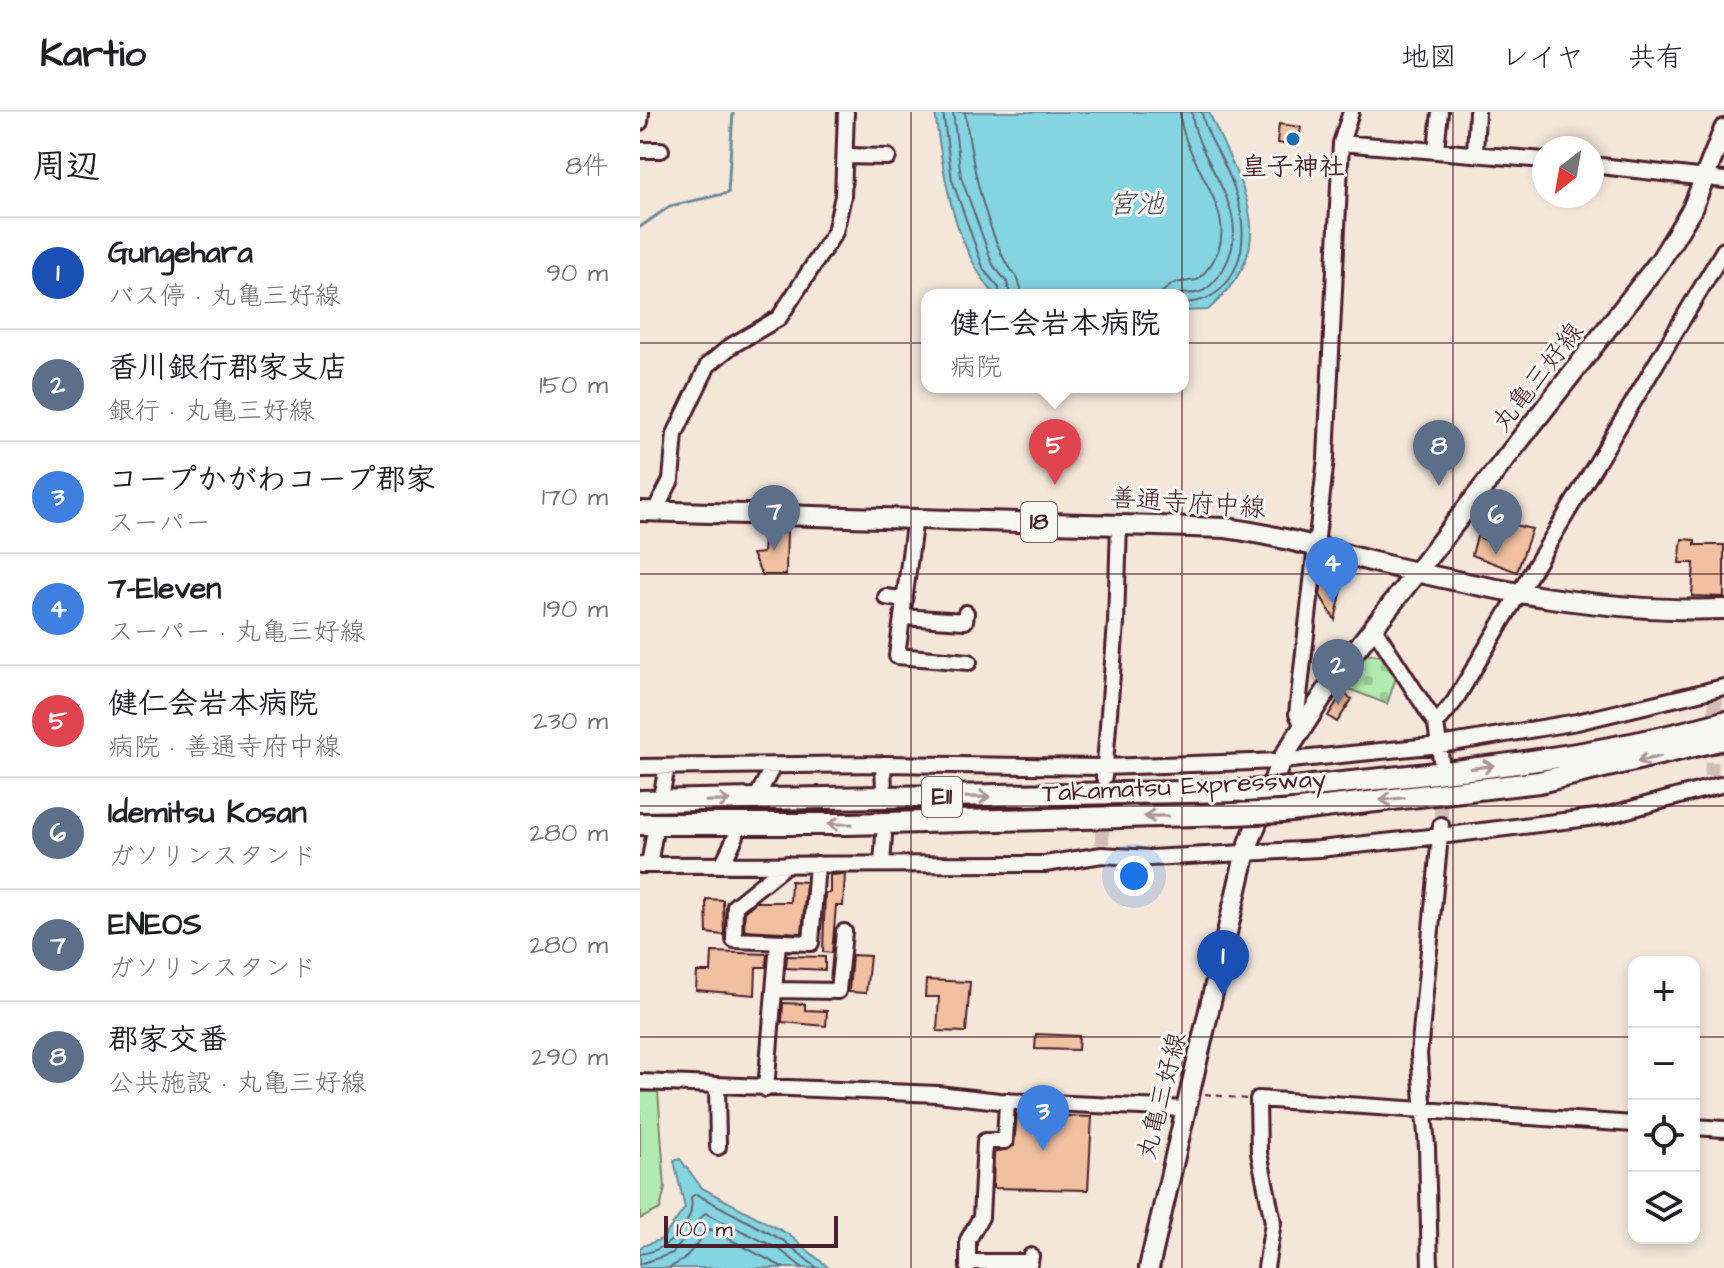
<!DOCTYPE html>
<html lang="ja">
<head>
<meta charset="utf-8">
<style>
	:root { --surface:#fff; --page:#f6f6f6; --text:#202124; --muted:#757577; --line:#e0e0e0; --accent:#d93025 }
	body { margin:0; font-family:"Architects Daughter","Klee One",sans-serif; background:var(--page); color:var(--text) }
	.controls { position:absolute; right:24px; bottom:24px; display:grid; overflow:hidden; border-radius:16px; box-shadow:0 4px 12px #0003 }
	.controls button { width:72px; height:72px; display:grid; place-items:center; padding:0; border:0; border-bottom:2px solid var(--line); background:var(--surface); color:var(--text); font:40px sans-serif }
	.compass { position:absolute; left:892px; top:24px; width:72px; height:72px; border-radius:50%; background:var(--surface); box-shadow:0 4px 12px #0003; rotate:211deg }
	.scale { position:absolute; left:24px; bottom:20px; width:174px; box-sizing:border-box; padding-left:8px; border:4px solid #4a1f2b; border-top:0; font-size:22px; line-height:28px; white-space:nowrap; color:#4a1f2b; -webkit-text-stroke:6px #f6f6f2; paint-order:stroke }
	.you { position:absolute; left:494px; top:764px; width:28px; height:28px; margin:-20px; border:6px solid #fff; border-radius:50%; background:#1a73e8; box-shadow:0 0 0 12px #1a73e833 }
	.badge { display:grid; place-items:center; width:52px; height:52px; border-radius:50%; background:var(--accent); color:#fff; font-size:26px; font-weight:700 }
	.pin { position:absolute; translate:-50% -66px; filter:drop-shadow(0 2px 4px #0008) }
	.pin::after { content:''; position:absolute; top:42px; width:28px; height:24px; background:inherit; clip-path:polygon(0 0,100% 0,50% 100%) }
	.popup { position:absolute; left:281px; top:177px; width:268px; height:104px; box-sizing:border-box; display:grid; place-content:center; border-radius:16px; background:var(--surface); filter:drop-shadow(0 2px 6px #0005); font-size:26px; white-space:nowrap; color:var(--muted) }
	.popup b { font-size:30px; color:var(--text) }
	.popup::after { content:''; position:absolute; left:50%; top:100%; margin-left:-16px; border:16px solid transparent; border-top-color:var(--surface) }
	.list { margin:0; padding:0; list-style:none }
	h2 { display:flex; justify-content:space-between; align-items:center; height:104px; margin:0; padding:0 32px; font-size:34px }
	h2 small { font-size:26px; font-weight:400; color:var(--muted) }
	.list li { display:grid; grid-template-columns:52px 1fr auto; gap:24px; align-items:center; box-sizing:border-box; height:112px; padding:0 32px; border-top:2px solid var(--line) }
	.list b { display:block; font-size:30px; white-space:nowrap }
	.list p { margin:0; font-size:26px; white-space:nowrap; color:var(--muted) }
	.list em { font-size:26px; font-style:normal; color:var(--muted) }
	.icon { flex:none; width:44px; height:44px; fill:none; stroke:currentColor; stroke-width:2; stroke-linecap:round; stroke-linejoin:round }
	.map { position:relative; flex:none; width:1084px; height:1156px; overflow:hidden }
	header { display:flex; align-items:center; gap:48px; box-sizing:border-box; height:112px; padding:0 40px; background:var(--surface); border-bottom:2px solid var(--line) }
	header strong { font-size:38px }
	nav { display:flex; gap:44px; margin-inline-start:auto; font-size:28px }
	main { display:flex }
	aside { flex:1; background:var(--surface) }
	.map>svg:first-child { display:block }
</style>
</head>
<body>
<header>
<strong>Kartio</strong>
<nav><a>地図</a><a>レイヤ</a><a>共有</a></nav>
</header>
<main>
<aside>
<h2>周辺<small>8件</small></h2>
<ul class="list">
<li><span class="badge" style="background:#1a4fb4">1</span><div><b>Gungehara</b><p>バス停 · 丸亀三好線</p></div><em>90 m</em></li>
<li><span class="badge" style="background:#5c6f8a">2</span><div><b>香川銀行郡家支店</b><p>銀行 · 丸亀三好線</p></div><em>150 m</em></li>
<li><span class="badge" style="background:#3f7fe0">3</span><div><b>コープかがわコープ郡家</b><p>スーパー</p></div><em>170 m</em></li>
<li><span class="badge" style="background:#3f7fe0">4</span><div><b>7-Eleven</b><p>スーパー · 丸亀三好線</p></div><em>190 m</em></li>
<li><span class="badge" style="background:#e0444e">5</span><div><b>健仁会岩本病院</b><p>病院 · 善通寺府中線</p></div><em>230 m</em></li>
<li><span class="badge" style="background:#5c6f8a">6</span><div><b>Idemitsu Kosan</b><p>ガソリンスタンド</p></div><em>280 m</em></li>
<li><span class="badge" style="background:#5c6f8a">7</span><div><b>ENEOS</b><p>ガソリンスタンド</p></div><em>280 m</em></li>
<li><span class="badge" style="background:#5c6f8a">8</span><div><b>郡家交番</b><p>公共施設 · 丸亀三好線</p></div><em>290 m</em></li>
</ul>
</aside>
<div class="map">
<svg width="1084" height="1156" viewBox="0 0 1084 1156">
	<defs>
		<pattern id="cemetery-stones" width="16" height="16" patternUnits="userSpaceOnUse" patternTransform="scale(2)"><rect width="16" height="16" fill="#b2ebaf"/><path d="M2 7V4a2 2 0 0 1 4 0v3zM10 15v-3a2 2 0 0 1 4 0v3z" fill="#9bc997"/></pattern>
	</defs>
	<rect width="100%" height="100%" fill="#f4e6d9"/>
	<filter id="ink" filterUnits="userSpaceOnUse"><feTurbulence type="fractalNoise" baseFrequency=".0125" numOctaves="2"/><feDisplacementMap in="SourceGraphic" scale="16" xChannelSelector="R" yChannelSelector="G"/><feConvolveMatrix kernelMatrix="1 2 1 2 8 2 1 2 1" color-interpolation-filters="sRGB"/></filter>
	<g filter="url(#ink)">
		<path fill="url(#cemetery-stones)" stroke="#7e856d" stroke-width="2" d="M723 542 745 544 757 563 747 592 699 573Z"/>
		<path fill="#b2ebaf" stroke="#7e856d" stroke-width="2" d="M18 979 25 1076 20 1097 0 1107V980Z"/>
		<path fill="#85d4e1" stroke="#6d8c98" stroke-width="2" d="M295 0H569C602 78 645 129 568 198L543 199V183H355C313 134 303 62 295 0Z
			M40 1047 62 1076 148 1122 189 1156H0V1135L22 1127 45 1096 34 1049Z"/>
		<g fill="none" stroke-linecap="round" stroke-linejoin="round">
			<path stroke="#626774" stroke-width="2" d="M303 0 312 68 344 158 359 176 360 183
				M313 0 321 65 353 153 367 170 370 183
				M325 0C332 50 341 99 363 145 370 159 381 165 382 183
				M518 183 534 171 557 168C620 112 542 58 540 0
				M535 183C544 180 552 183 560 180 568 178 578 166 582 159 620 98 555 53 552 0
				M543 191C564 190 578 184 590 166 614 128 600 83 581 46 574 32 564 16 562 0
				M0 1142C26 1139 56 1113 51 1085L56 1082 144 1129 177 1156
				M0 1152 33 1141 65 1101 139 1137 163 1156
				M29 1156 43 1148 70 1117 144 1156"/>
			<path stroke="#6d8c98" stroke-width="3" d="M0 115 30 94 88 81 93 0"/>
		</g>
		<path fill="#f0c0a0" stroke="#4a1f2b" stroke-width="2" d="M639 12 661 15 658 34 637 31Z
			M861 410 892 417 877 460 832 443 837 424 850 430 852 419 858 421Z
			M147 415 146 463H122L112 442 123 441 125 416Z
			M1042 427 1055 428V433H1084V485L1052 484 1054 451H1039Z
			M684 450 707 455 695 508 680 483Z
			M702 581 712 587 697 610 688 604Z
			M205 762 203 794H196L192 841 183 840 185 781H190V763Z
			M151 769 166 770 162 821 104 818 105 799 116 790H150Z
			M66 787 83 788 84 823 67 821Z
			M72 840 127 842 126 855H116L115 883 56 878 57 860H71Z
			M212 843 230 844 226 881 209 880Z
			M147 844 185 845V858L146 856Z
			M286 868 330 870 326 920 297 919 299 885H285Z
			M143 891 165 892V898L187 899 186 914 142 910Z
			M396 922 439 924 438 938 395 937Z
			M377 1002 452 1005 448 1078 353 1076 354 1041 374 1034Z"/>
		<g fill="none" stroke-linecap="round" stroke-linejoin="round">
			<path stroke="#d2beb6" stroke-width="14" stroke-dasharray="14 7" stroke-linecap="butt" d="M1071 664 1076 585
				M801 672V713
				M462 732 463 673"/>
			<g stroke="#4a1f2b" stroke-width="20">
				<path id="minor" d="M0 10 1 0
					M701 31 904 48
					M796 37 800 0
					M0 38H21
					M835 41 837 0
					M205 44 248 45
					M952 53 1084 68
					M15 399 31 368 35 322 68 253 91 234 139 206 195 120 203 84 206 0
					M275 405 257 544 329 550
					M246 485 265 488
					M262 505 325 509 326 501
					M734 516 796 612 801 648
					M796 612 814 590 1084 138
					M663 613 657 602 686 346 701 31 711 0
					M243 652 244 679
					M0 655 243 652 463 655 641 649 800 633 937 610 1084 575
					M464 665 476 511 479 412
					M120 679 133 654
					M22 680 27 655
					M147 752 95 794 94 828 171 831 177 752
					M242 752 244 724
					M0 753 405 752 462 743 510 746 679 737 800 724 965 704 1084 672
					M9 753 14 724
					M82 753 96 724
					M134 878 198 879 204 820
					M0 970 298 982 359 989 547 997
					M77 975 78 1035
					M126 977 138 830
					M1054 1015 1084 1017
					M328 1150H390L391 1144
					M328 1156V1128L341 1105 345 1029H365L367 989
					M626 1156 633 1110 619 1041 618 987 994 1012
					M790 1156 787 1035 779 942 801 713"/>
			</g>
			<g stroke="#4a1f2b" stroke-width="24">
				<path id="major" d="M0 399 586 416C637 423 684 437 734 450 847 478 967 501 1084 497
					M509 1156 606 739 641 649 697 562 1020 149 1052 97 1084 17"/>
			</g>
			<g stroke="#4a1f2b" stroke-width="26">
				<path id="highway" d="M653 676C798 661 944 649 1084 610
					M0 689 604 679
					M642 700 899 670 1084 627
					M0 712H208L594 702"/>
			</g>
			<path stroke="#4a1f2b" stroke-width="2" stroke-dasharray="6 6" stroke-linecap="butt" d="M565 982 606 987"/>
			<use href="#minor" stroke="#f6f6f2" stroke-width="14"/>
			<use href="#major" stroke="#f6f6f2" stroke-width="18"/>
			<use href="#highway" stroke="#f6f6f2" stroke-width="20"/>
			<g stroke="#4a1f2b" stroke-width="26" stroke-linecap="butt">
				<path id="highway-bridge" d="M604 679 653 676
					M594 702 642 700"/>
			</g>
			<use href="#highway-bridge" stroke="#f6f6f2" stroke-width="20"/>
		</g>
		<defs><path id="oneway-shaft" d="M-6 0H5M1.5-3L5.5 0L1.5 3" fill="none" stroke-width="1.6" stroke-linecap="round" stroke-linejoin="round" transform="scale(2)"/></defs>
		<g stroke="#a99598">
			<use href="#oneway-shaft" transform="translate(1009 647) rotate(167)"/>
			<use href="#oneway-shaft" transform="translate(842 655) rotate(-8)"/>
			<use href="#oneway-shaft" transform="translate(338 685) rotate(-1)"/>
			<use href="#oneway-shaft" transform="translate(752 687) rotate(174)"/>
			<use href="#oneway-shaft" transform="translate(78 689) rotate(-1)"/>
			<use href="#oneway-shaft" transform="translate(516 704) rotate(179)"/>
			<use href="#oneway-shaft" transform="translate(200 712) rotate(180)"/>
		</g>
	</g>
	<path fill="none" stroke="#4a1f2b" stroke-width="2" stroke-opacity="0.55" d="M271 0V1156M542 0V1156M813 0V1156M0 231H1084M0 462H1084M0 694H1084M0 925H994M1054 925H1084"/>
	<circle fill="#1f6fb2" stroke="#f6f6f2" stroke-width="3" cx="653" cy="27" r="8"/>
	<g text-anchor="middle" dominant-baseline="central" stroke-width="6" stroke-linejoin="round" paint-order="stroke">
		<g fill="#f6f6f2" stroke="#7e6067" stroke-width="2">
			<rect x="381" y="390" width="36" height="40" rx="6"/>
			<rect x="282" y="665" width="40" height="40" rx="6"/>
		</g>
		<g font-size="24" font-weight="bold" fill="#4a1f2b">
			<text x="399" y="410">18</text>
			<text x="302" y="685">E11</text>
		</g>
		<g font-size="26" font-weight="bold" fill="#4a1f2b" stroke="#f6f6f2">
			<text x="653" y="55">皇子神社</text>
		</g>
		<g font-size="26" fill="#4a1f2b" stroke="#f6f6f2">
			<text transform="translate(898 265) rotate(-52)">丸亀三好線</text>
			<text transform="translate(548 391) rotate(4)">善通寺府中線</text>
			<text transform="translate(544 674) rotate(-3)">Takamatsu Expressway</text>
			<text transform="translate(522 984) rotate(-76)">丸亀三好線</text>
		</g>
		<g font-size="28" font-style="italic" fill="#5c5562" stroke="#f6f6f2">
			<text x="496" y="92">宮池</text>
		</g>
	</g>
</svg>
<div class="controls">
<button>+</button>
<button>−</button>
<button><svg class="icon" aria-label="locate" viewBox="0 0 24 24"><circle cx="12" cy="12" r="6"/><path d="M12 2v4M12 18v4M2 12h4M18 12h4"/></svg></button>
<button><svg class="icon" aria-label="layers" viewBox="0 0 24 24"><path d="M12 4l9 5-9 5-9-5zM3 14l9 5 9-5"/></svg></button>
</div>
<svg class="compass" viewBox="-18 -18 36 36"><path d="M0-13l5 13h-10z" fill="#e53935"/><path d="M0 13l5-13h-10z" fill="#757577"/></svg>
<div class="scale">100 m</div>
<div class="you"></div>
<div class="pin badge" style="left:583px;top:884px;background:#1a4fb4">1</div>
<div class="pin badge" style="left:698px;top:593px;background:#5c6f8a">2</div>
<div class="pin badge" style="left:403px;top:1039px;background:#3f7fe0">3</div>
<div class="pin badge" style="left:692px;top:491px;background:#3f7fe0">4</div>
<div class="pin badge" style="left:415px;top:373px;background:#e0444e">5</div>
<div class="popup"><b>健仁会岩本病院</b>病院</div>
<div class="pin badge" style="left:856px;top:443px;background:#5c6f8a">6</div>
<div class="pin badge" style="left:134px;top:439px;background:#5c6f8a">7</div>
<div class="pin badge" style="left:799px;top:374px;background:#5c6f8a">8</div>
</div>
</main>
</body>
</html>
